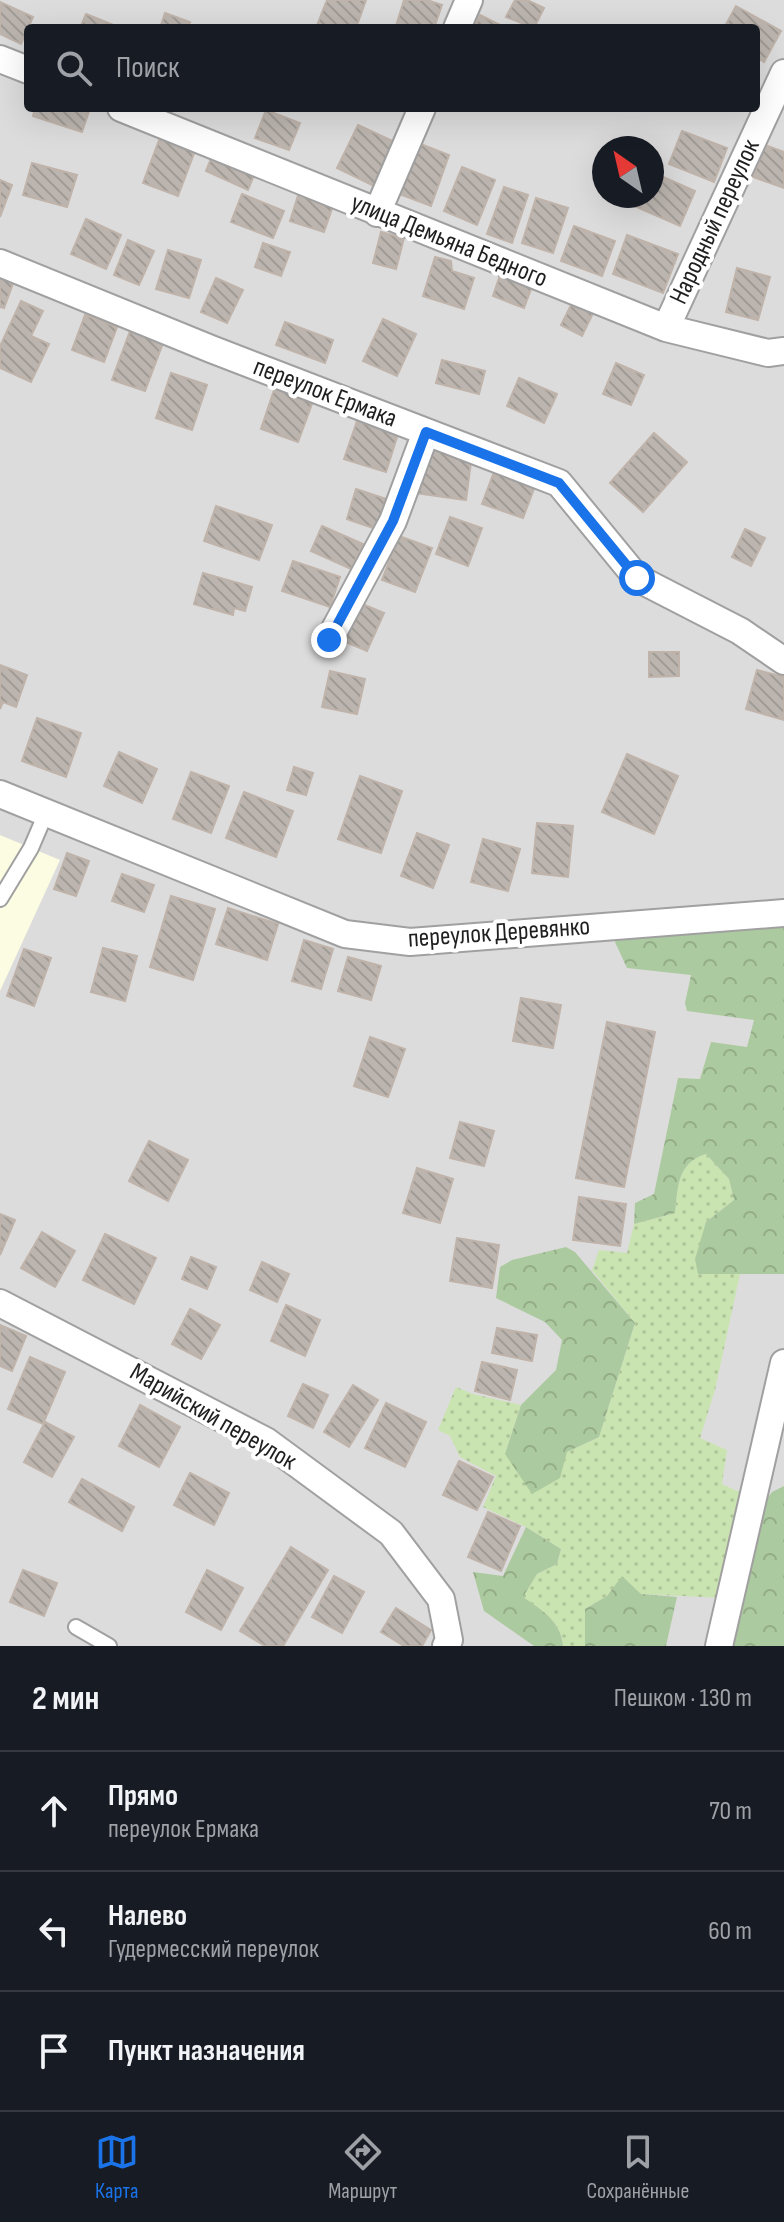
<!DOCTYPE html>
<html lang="ru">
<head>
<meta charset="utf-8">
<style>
	:root { --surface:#171b24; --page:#242831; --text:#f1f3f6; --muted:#9ea1a6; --line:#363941; --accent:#1a73e8 }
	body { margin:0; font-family:"Sofia Sans Condensed",sans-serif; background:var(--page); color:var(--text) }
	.compass { position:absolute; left:592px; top:136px; width:72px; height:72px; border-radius:50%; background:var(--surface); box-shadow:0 8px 32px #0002; rotate:326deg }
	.stop { position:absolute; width:24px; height:24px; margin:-18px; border:6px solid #1a73e8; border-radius:50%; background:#fff }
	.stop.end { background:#1a73e8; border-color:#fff; box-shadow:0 2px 8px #0008 }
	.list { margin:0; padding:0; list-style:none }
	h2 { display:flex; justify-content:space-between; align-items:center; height:104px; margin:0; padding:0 32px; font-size:34px }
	h2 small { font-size:26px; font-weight:400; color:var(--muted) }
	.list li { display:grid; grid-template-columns:52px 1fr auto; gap:24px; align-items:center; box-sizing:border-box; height:120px; padding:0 32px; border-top:2px solid var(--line) }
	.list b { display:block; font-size:30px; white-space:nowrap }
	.list p { margin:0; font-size:26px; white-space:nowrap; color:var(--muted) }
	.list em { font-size:26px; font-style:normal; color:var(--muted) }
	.icon { flex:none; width:44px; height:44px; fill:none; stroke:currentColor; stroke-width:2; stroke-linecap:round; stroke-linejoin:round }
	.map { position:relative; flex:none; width:784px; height:1646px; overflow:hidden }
	.search { position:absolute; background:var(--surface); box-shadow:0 8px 32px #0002; left:24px; right:24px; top:24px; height:88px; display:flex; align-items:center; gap:20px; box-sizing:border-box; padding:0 28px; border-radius:8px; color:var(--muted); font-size:30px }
	.sheet { height:464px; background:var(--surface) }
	nav { display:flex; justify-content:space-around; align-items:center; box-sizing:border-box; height:112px; border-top:2px solid var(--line); background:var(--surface); font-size:22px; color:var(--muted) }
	nav a { display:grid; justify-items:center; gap:4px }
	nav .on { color:var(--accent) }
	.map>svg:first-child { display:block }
</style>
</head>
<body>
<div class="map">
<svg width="784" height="1646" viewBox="0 0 784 1646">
	<defs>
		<pattern id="grass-dots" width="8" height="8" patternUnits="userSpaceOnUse" patternTransform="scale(2)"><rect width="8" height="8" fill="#cae4b1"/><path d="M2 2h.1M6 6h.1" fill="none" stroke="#adc398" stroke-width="1.8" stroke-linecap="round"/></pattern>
		<pattern id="forest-crowns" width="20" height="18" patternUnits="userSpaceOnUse" patternTransform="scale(2)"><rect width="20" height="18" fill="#acca9f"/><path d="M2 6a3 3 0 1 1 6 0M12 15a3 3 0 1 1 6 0" fill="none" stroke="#94ad88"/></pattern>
		<pattern id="building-back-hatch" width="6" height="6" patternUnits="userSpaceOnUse" patternTransform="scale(2)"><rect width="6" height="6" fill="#bcb5af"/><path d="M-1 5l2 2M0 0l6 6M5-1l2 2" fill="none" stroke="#a19b96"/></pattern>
	</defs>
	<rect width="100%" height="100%" fill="#efece6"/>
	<path fill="#dddcdc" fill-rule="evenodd" d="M0 0H784V1646H0ZM28 28H756V108H28ZM604 148H652V196H604Z"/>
	<path fill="#fcfce2" d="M0 835 60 860 0 991Z"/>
	<path fill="url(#grass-dots)" d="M706 1154 729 1179 734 1200 706 1222 698 1274H740L715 1390 700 1438 727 1450 722 1484 746 1495 723 1598 641 1594 622 1577 607 1596 585 1609V1646H563C561 1621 542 1610 522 1597L537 1574 557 1564 561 1549 526 1527 483 1507 496 1476 460 1457 450 1436 438 1430 456 1387 473 1394 521 1405 505 1454 567 1452 599 1437 635 1323 592 1270 599 1250 627 1253 634 1224 675 1213C678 1187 677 1163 706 1154Z"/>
	<path fill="url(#forest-crowns)" d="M784 920V1274H698L695 1259 706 1222 734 1200 729 1179 706 1154C677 1163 678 1187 675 1213L634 1224 635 1203 654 1194 678 1078 700 1079 711 1042 747 1047 754 1020 687 1011 685 1003 691 975 627 968 615 942 620 931Z
		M566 1247 575 1252 635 1323 599 1437 567 1452 560 1478 532 1494 505 1454 521 1405 556 1370 562 1340 545 1322 496 1298 500 1267 512 1260Z
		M784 1486V1646H728L764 1503 772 1492Z
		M526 1527 561 1549 557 1564 537 1574 523 1597C542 1610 561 1621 563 1646H534L484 1611 473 1572 503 1576Z
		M622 1576 641 1594 677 1597 666 1646H585V1609L607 1596Z"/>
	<path fill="url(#building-back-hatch)" stroke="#bfb3aa" stroke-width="2" d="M327 0H366L356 28H316Z
		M404 0H427L442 5 434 28 396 26Z
		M515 0H527L544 8 534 28 506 17Z
		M0 2 33 17 21 44 0 34Z
		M736 6 781 31 764 62 756 57V28H724Z
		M165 13 190 22 188 28H160Z
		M86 14 121 28H80Z
		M480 15 506 28H474Z
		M35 108H90L82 132 33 116Z
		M266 110 300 123 289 150 255 138Z
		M358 125 399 144 378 188 337 168Z
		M682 131 727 148 714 182 669 164Z
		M161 135 196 148 178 196 143 183Z
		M418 143 449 155 431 206 399 194Z
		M765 145 784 152V188L753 177Z
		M214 151 256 170 248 190 206 171Z
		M32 163 77 175 67 207 23 195Z
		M462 167 495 180 477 225 444 211Z
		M652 172 695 191 680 226 618 199 619 196H652Z
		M0 180 12 185 0 217Z
		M301 186 336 197 324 232 290 221Z
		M504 187 528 195 512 243 487 234Z
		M242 194 284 211 273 238 231 222Z
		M536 198 568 208 553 253 522 243Z
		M86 219 121 235 106 269 71 254Z
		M574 226 615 241 602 276 561 261Z
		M381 232 404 238 396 269 373 263Z
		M627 235 678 254 663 293 613 274Z
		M128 240 154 251 139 285 114 275Z
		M263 243 290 252 281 276 255 267Z
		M168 250 201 260 189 298 156 289Z
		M435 257 451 261 452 271 474 278 464 309 423 296Z
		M737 268 770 277 758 320 726 312Z
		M502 269 534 281 524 308 493 296Z
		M0 272 15 278 4 308 0 307Z
		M216 278 243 290 227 323 201 312Z
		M575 297 596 307 582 336 561 325Z
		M21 301 43 311 31 336 49 344 31 382 0 368V346Z
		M85 315 117 327 104 362 72 350Z
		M383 319 416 334 397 376 363 361Z
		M285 322 333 340 325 363 276 345Z
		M130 331 163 343 145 391 112 380Z
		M442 360 485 371 479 394 436 383Z
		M616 363 644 375 631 405 603 394Z
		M171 373 207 385 192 430 156 418Z
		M519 378 557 394 544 423 507 406Z
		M275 387 313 401 298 442 261 429Z
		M357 421 398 434 386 472 344 459Z
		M654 433 687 462 643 512 610 483Z
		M434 447 471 462 466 500 415 493Z
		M494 472 535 486 523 518 482 504Z
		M356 489 386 499 376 529 347 519Z
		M216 506 272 525 259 560 204 541Z
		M450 517 482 528 468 566 436 554Z
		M322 526 363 544 351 569 311 551Z
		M745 529 765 538 751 566 732 557Z
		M399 536 432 548 415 592 382 580Z
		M293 561 340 577 330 607 282 591Z
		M203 573 252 587 245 611 234 608 233 615 194 604Z
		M360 603 384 613 367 651 343 641Z
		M649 652H679V676L649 677Z
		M0 665 27 675 16 707 3 702 0 709Z
		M757 670 784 677V720L746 709Z
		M330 671 365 679 357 714 322 707Z
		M37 718 81 733 66 777 22 761Z
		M119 752 157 769 142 803 104 786Z
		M627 754 678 776 654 834 602 812Z
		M294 767 313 773 306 795 287 790Z
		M191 772 229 786 211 833 173 819Z
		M360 776 402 791 381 853 338 839Z
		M244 792 293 811 276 857 226 838Z
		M537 823 573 826 568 877 532 873Z
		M417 833 449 845 433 888 401 876Z
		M483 839 520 849 508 891 471 882Z
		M67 853 89 861 76 896 54 889Z
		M122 874 154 885 144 912 112 901Z
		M171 896 215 909 193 980 150 967Z
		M228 908 278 924 267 960 216 944Z
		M304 940 333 949 321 989 292 981Z
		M103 948 137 956 125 1001 91 992Z
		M24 949 51 958 34 1006 7 996Z
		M348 957 381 966 371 1000 338 991Z
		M521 998 561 1005 553 1048 513 1041Z
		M607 1022 655 1032 624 1187 576 1178Z
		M370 1037 405 1049 388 1097 354 1086Z
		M460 1122 494 1131 484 1166 450 1158Z
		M149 1141 188 1160 168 1201 129 1181Z
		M417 1168 453 1179 440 1223 403 1213Z
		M579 1197 626 1204 620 1246 573 1240Z
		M0 1214 15 1220 0 1255Z
		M42 1232 75 1251 55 1287 21 1268Z
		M105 1234 156 1258 134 1304 83 1280Z
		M457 1238 499 1245 492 1288 450 1281Z
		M191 1257 216 1267 207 1289 182 1279Z
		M262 1262 289 1274 277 1302 250 1290Z
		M286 1305 320 1320 305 1356 271 1341Z
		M190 1309 220 1325 201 1359 172 1344Z
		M0 1325 26 1336 12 1371 0 1366Z
		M497 1328 537 1335 532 1361 492 1353Z
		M30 1357 65 1372 43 1424 8 1409Z
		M482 1362 517 1370 510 1400 475 1391Z
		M303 1384 328 1395 313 1428 288 1416Z
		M353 1385 378 1400 349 1447 324 1432Z
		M386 1403 426 1422 405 1467 365 1448Z
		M140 1405 180 1427 159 1467 119 1446Z
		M45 1422 74 1437 52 1477 24 1462Z
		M459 1461 493 1477 477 1510 443 1495Z
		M190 1473 229 1493 214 1525 174 1505Z
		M82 1479 134 1507 122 1531 69 1502Z
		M488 1512 520 1526 501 1571 468 1557Z
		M291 1547 328 1570 283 1646H265L240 1631Z
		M23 1570 57 1583 44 1616 10 1602Z
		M207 1570 243 1588 221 1630 186 1612Z
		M334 1576 364 1592 342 1633 312 1617Z
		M396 1608 431 1630 422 1646H404L381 1632Z"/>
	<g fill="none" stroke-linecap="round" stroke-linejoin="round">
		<g stroke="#a0a0a0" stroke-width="18">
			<path id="lane" d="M0 899 31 848 46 813
				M76 1627 109 1646"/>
		</g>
		<g stroke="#a0a0a0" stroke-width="30">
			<path id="street" d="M457 28 469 0
				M0 59 28 70
				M121 108 666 328 768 353 784 351
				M377 213 422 108
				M0 263 211 349 559 483 637 578 740 631 784 661
				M666 328 784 73
				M329 640 393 521 426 432
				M0 794 345 934 410 942 784 913
				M0 1303 266 1441 391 1533 441 1599 449 1640 446 1646
				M719 1646 784 1363"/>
		</g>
		<use href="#lane" stroke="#fff" stroke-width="14"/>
		<use href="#street" stroke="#fff" stroke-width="26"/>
	</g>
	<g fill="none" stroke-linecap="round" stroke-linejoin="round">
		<path stroke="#1a73e8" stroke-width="10" d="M329 640 393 521 426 432 559 483 637 578"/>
	</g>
	<g text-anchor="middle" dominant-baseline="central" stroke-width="8" stroke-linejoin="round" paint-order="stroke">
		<g font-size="26" fill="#1f1f1f" stroke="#fff">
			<text transform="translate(715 222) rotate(-65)">Народный переулок</text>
			<text transform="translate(449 241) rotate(22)">улица Демьяна Бедного</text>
			<text transform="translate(325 393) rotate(21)">переулок Ермака</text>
			<text transform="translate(499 933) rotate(-4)">переулок Деревянко</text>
			<text transform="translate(213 1417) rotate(30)">Марийский переулок</text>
		</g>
	</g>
</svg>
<svg class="compass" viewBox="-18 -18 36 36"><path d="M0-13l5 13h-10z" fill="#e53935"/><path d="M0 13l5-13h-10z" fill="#9ea1a6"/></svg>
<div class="stop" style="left:637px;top:578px"></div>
<div class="stop end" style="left:329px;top:640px"></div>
<div class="search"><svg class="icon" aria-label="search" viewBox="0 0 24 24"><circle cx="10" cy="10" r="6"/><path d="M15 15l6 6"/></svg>Поиск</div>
</div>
<section class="sheet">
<h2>2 мин<small>Пешком · 130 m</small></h2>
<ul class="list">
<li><svg class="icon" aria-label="ahead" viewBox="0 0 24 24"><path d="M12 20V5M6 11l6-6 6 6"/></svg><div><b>Прямо</b><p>переулок Ермака</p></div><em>70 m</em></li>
<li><svg class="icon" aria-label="left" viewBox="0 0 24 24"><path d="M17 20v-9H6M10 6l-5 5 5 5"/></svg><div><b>Налево</b><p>Гудермесский переулок</p></div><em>60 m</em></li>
<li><svg class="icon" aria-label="arrive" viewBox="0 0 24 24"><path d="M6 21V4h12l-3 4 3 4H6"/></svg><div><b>Пункт назначения</b></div></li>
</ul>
</section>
<nav>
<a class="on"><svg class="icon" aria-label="map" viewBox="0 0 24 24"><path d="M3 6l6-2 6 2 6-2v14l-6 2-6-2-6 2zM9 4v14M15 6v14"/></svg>Карта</a>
<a><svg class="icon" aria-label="directions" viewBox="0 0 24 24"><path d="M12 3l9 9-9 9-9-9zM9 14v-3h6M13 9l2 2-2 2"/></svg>Маршрут</a>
<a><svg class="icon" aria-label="saved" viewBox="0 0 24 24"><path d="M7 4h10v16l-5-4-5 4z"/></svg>Сохранённые</a>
</nav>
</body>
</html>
